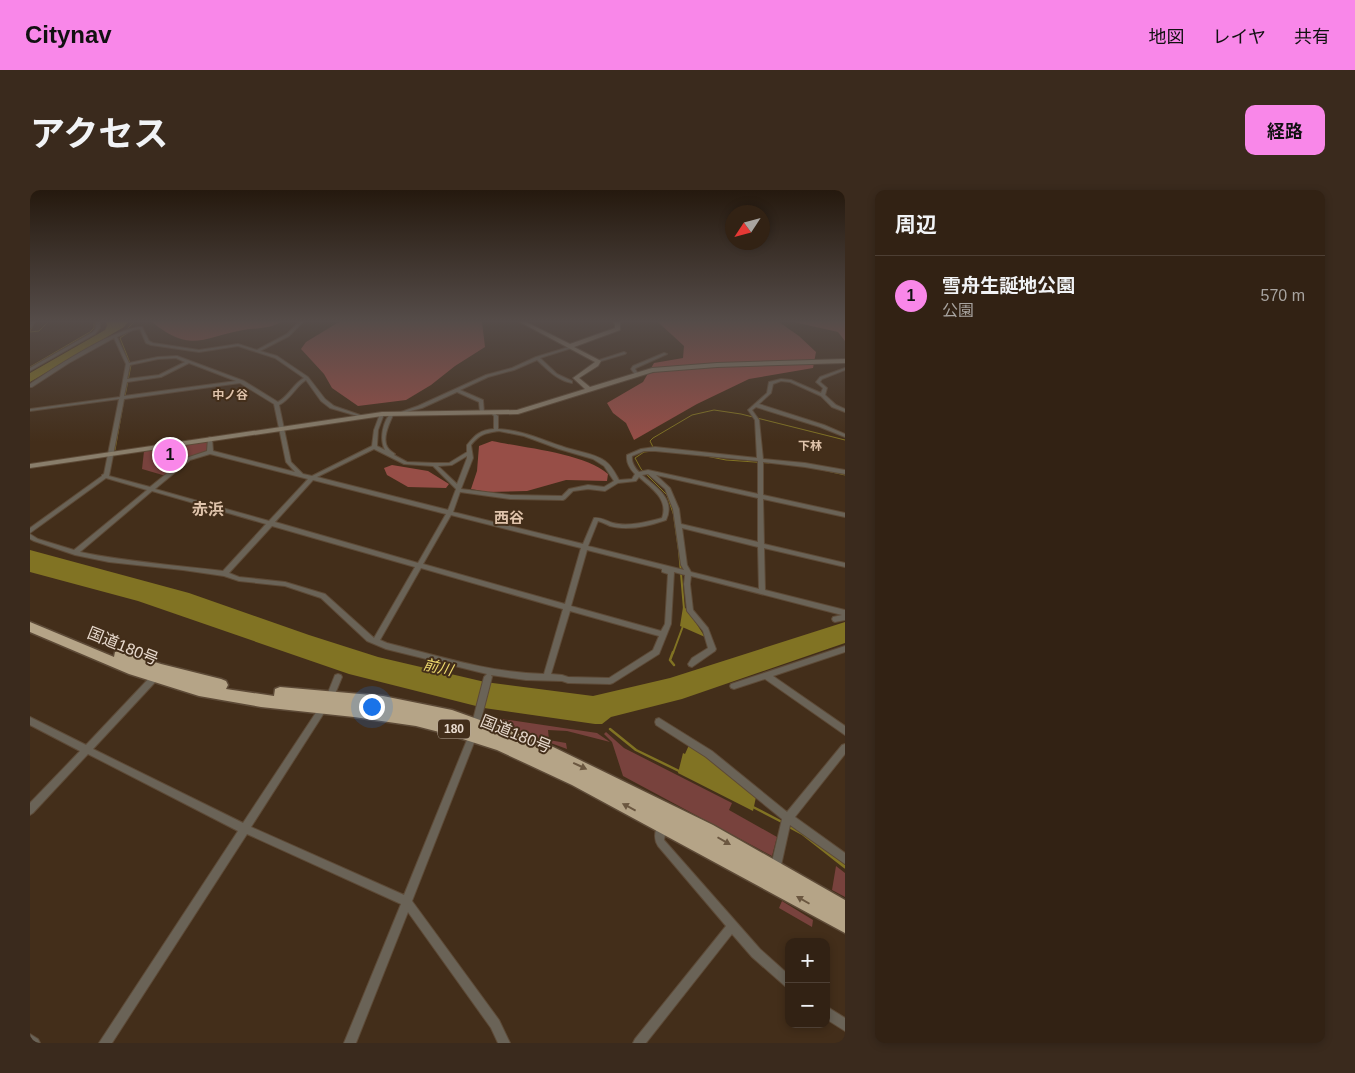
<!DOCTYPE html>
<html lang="ja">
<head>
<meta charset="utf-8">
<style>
	:root { --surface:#322214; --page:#3a2a1d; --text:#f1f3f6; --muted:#a8a4a0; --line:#4d3f34; --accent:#f987e9 }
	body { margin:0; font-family:Helvetica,"Noto Sans JP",sans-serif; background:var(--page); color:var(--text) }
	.controls { position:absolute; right:15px; bottom:15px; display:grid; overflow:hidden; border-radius:10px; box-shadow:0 2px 8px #0003 }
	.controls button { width:45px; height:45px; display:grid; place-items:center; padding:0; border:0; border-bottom:1px solid var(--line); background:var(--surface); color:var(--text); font:25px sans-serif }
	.compass { position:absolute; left:695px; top:15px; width:45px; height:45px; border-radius:50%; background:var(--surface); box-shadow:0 2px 8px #0003; rotate:234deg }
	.you { position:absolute; left:341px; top:516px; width:18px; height:18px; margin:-12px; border:4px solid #fff; border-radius:50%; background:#1a73e8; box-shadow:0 0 0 8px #1a73e833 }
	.badge { display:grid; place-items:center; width:32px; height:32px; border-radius:50%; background:var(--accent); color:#111; font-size:16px; font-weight:700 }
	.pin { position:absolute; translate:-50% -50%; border:2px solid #fff; box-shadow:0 1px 5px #0006 }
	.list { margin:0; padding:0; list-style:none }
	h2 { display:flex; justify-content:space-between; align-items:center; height:65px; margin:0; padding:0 20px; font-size:21px }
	h2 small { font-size:16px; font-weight:400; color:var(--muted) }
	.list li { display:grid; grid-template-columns:32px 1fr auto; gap:15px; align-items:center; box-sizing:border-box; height:80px; padding:0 20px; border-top:1px solid var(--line) }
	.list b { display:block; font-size:19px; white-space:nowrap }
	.list p { margin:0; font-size:16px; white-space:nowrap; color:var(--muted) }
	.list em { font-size:16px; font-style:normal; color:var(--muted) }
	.map { position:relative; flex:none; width:815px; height:853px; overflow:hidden; border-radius:10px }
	header { display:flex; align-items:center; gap:30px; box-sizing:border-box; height:70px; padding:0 25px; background:var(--accent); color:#111 }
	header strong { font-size:24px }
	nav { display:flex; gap:28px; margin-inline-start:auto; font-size:18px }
	.intro { display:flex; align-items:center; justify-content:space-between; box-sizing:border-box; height:120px; padding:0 30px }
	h1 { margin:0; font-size:35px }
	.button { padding:12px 22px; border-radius:10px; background:var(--accent); color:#111; font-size:18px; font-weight:700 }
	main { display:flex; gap:30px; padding:0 30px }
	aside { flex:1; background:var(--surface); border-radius:10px; box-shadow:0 2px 8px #0003 }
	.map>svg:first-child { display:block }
</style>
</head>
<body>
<header>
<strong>Citynav</strong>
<nav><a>地図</a><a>レイヤ</a><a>共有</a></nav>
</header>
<div class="intro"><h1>アクセス</h1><a class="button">経路</a></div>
<main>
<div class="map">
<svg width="815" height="853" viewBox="0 0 815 853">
	<rect width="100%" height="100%" fill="#432e1a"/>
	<path fill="#78423d" d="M178 251V262L156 269 136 286 112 279 114 261Z
		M452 526 567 543 580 552 537 541 518 540 519 550 536 553 537 559 450 527Z
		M576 542 594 558 702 613 699 620 747 647 742 666 593 586 582 552 574 544Z
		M806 676 815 683V707L802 700Z
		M752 711 783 730 782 737 749 718Z"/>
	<path fill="#974e47" d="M122 132H251C239 139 226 138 213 140 171 148 161 163 122 132Z
		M309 132H452L455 157 425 176 401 195 376 210 328 216 302 198 294 184 271 159 276 152Z
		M628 132H749L769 146 786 162 783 178 719 189 667 214 604 250 596 233 583 223 577 213 613 192 624 173 653 168 654 156Z
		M764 132H815V151L808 142Z
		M462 251C494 258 554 263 578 284L577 291 536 290 497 301 457 302 441 299 447 281 449 256Z
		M362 275 398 281 419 294 416 298 378 297 357 285 354 278Z"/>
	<path fill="#817323" d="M76 132H98L94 137 0 192V183L75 140 77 136Z
		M0 360 159 403 279 445 348 467 455 492 563 506 640 488 815 432V453L652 509 581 527 572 534H565L454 518 319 484 108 411 0 382Z
		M653 417 657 419 675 447 650 436Z
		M659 555 678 567 726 607 723 621 648 583 653 563 655 564Z"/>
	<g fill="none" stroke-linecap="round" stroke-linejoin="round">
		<path stroke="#817323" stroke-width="1" d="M98 138 104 132
			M0 141 5 132
			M0 142 9 141 18 132
			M99 142 90 148 100 173
			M0 177 60 142 64 138V132
			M95 206 101 175
			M624 259 620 251 623 248 662 225 684 220 711 224 815 250
			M85 260 94 209
			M624 261 614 262 605 268 611 279 637 305 644 326
			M671 265 696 270 739 273
			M788 279 815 285"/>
		<path stroke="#817323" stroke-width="2" d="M644 325 649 360 654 419
			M643 463 653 436"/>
		<path stroke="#817323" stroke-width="2.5" d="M643 462 640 470 644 475
			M580 539 606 560 651 582
			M723 617 752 632"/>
		<path stroke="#817323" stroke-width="3" d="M758 636 773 644 815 677"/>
		<g stroke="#5d4a37" stroke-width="2">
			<path id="street" d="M1 132H5L0 138Z
				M66 132H70V138L65 144 0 181V178L63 142 66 138Z
				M269 132H273L259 146 230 161 247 166 278 187 295 209 304 216 333 226 331 227 300 218 291 211 276 190C265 197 261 209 249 215L261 272 273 284 282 286 342 256 344 240 350 224 352 223 354 224 348 240 347 256 355 260C349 249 353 230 362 222L364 223C360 232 351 249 358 258 360 261 363 262 365 264L364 265 377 272 404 273H419L437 262V255C445 245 450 240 464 239V226L461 223 463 222 468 226V239C491 240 510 249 531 256 546 262 562 262 575 271 582 276 585 283 589 290L602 289 605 284C600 279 596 272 597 265L611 259 625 257 727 268 725 230 718 220 737 203 739 192 751 189 761 190 791 203 793 198 786 192 790 187 815 178V180L792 189 790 192 797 198 795 205 806 215 815 219V222L802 217 791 206 760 192 751 191 743 194 741 203 729 214 794 235 815 244V247L790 237 726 217 722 220 729 230 733 269 775 273 815 280V284L775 277 733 272V305L815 323V327L733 309 734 354 815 373V377L734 358 735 400 815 420V430L805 432 803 431 802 429 803 427 812 425 661 386 660 394 663 420 678 438 686 459 685 461 662 477 659 476 658 474 662 468 678 458 673 441 657 421 654 394 655 385 644 382 641 434 629 464 583 493 580 494 538 493 532 491 496 490 461 485 462 487 447 545 382 711 469 830 480 853H468L461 838 378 722 326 853H314L371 714 217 644 82 853H69L208 641 58 564 3 623 0 625V613L50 561 0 535V527L56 555 123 484 126 483 129 484 130 486 129 488 63 559 213 633 285 524 297 505 305 485 308 484 311 485 312 487 303 509 221 637 374 705 439 545 454 487 457 484 356 459 337 451 291 408 255 396 209 391 194 386 153 380 79 372 45 365 4 351 0 349V344L8 349 44 360 117 300 76 288 0 343V338L72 286V285L74 284 89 209 0 221V219L90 207 96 174 84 148 39 173 2 197H0V194C24 178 86 137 112 137L119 151 123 153 169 160 208 154 227 160 257 144ZM110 139 116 153 121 155 169 162 208 156 245 168 274 188C263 194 259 206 248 212L214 191 147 166 128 167 99 173 87 147 103 140ZM146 168 155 172 129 185 97 189 100 175 128 169ZM159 173 206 191 94 206 97 192 131 187ZM210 193 244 214 256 272 265 282 183 261 182 248 180 247 178 248 177 261 156 268 120 297 79 286 94 209ZM469 241 494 246 529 259 563 269 574 276 584 291 574 297 558 295 539 299 532 306 480 305 431 299 443 268 441 255C450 244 455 243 469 241ZM344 259 374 274 403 276 426 299 418 320 287 287ZM614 261H625L728 271V304L618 280 609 282C605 278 601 272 602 266ZM180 264 278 289 239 331 125 299 160 270ZM437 266V268L427 294 408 276 422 275ZM618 284 635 299 643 319 651 375 654 380 558 356 568 331C572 332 576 334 580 336 597 341 619 336 636 330 646 309 626 297 612 285ZM626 285 728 308V352L651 334 649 319 640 298ZM609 287C621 298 639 309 632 328 617 332 598 337 583 333 576 331 571 327 564 328L553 354 423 322 430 302 480 309 533 310 535 309 543 301 558 299 575 301 588 293 606 291ZM283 290 416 324 388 373 245 332ZM122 301 236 334 193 381C145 375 97 372 50 362ZM421 325 551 358 535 414 393 374ZM242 336 385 377 344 448 295 404 255 392 209 387 199 383ZM652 338 728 357 729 399 661 382 657 375ZM557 360 632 379V382L638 384 635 434 631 441 541 416ZM391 378 533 419 514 484C461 483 409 466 357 453L350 450ZM540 421 629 446 623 460 579 488 538 487 532 485 521 484Z
				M542 156 545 157 510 168 527 184 542 191V193C528 191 517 179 507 170L484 180 458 187 430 200 453 210 454 223 450 222 449 212 427 202 392 218 373 223 371 222 388 216 456 185 482 178 506 167Z
				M594 162 596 163 595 164 568 172 566 171Z
				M634 163 637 164 606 178 605 179 609 185 608 186H606L601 179 603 176Z
				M815 456V462L743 486 815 536V545L735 489 704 499 701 498 700 496 701 494Z
				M629 528 682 561 757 622 812 555 815 554V564L765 627 815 663V674L760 635 750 680 748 683 745 685 742 683 740 680 752 629 676 567 626 535 625 532 626 529Z
				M632 630 635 632 637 635 634 650 730 759 759 785V797L755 796 722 767 702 744 616 853H603L605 849 696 736 628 656C623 648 625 641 629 632Z
				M796 816 815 828V841L796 829Z
				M0 844 8 849 10 853H0Z"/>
		</g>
		<g stroke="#5d4a37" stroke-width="2">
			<path id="secondary" d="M490 132H496L540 154 585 138V134L583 132H590V140L544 157 571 171 568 176 549 188 560 197 622 178 687 173 815 169V173L687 177 623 182 488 224 352 226 0 278V274L352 222 487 220 555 199 543 188 565 172Z"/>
		</g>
		<g stroke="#5d4a37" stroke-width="3">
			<path id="highway" d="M0 432 84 467 85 462 90 461 131 474 191 489 196 491 198 495 196 499 244 506 245 499 250 497 353 506 422 520 517 554 683 635 815 710V743L542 595 467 560 417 544 386 536 324 527 231 517 169 506 99 484 0 442Z"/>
		</g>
		<use href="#street" fill="#6a6357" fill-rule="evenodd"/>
		<use href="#secondary" fill="#897e6b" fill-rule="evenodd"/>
		<use href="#highway" fill="#b5a487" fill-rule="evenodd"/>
	</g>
	<defs><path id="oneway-solid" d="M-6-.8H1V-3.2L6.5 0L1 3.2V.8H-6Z" transform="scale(1.25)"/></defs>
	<g fill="#6b5740">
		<use href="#oneway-solid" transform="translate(550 576) rotate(25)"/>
		<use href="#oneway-solid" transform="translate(599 617) rotate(-152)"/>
		<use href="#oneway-solid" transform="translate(694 651) rotate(30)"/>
		<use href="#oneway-solid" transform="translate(773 710) rotate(-150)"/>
	</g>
	<linearGradient id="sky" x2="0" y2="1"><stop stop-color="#25190e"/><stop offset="0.52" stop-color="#554c49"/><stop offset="1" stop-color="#554c49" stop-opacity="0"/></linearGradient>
	<rect width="815" height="252" fill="url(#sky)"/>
	<g text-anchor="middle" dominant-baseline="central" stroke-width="4" stroke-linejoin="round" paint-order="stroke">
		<g font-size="12" font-weight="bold" fill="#dfc3ab" stroke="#432e1a">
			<text x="200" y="205">中ノ谷</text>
			<text x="780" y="256">下林</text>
		</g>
		<rect fill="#432e1a" stroke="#b6a698" stroke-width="1" x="408" y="529.5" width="32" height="19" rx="4"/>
		<g font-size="12" font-weight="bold" fill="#e8dace">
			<text x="424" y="539">180</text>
		</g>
		<g font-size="15" font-weight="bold" fill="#dfc3ab" stroke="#432e1a">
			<text x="479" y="327">西谷</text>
		</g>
		<g font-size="15" font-style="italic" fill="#edd96e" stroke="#432e1a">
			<text transform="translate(408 477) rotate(13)">前川</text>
		</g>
		<g font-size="16" font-weight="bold" fill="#dfc3ab" stroke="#432e1a">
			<text x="178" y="319">赤浜</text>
		</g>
		<g font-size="16" fill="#e8dace" stroke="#432e1a">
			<text transform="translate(93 456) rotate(22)">国道180号</text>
			<text transform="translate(486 544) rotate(22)">国道180号</text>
		</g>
	</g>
</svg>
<div class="controls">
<button>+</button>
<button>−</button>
</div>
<svg class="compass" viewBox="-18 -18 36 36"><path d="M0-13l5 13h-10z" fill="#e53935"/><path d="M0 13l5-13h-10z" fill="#a8a4a0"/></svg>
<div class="you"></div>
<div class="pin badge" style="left:140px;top:265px">1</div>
</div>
<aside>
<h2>周辺<small></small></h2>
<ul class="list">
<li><span class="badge">1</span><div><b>雪舟生誕地公園</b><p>公園</p></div><em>570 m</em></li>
</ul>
</aside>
</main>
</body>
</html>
